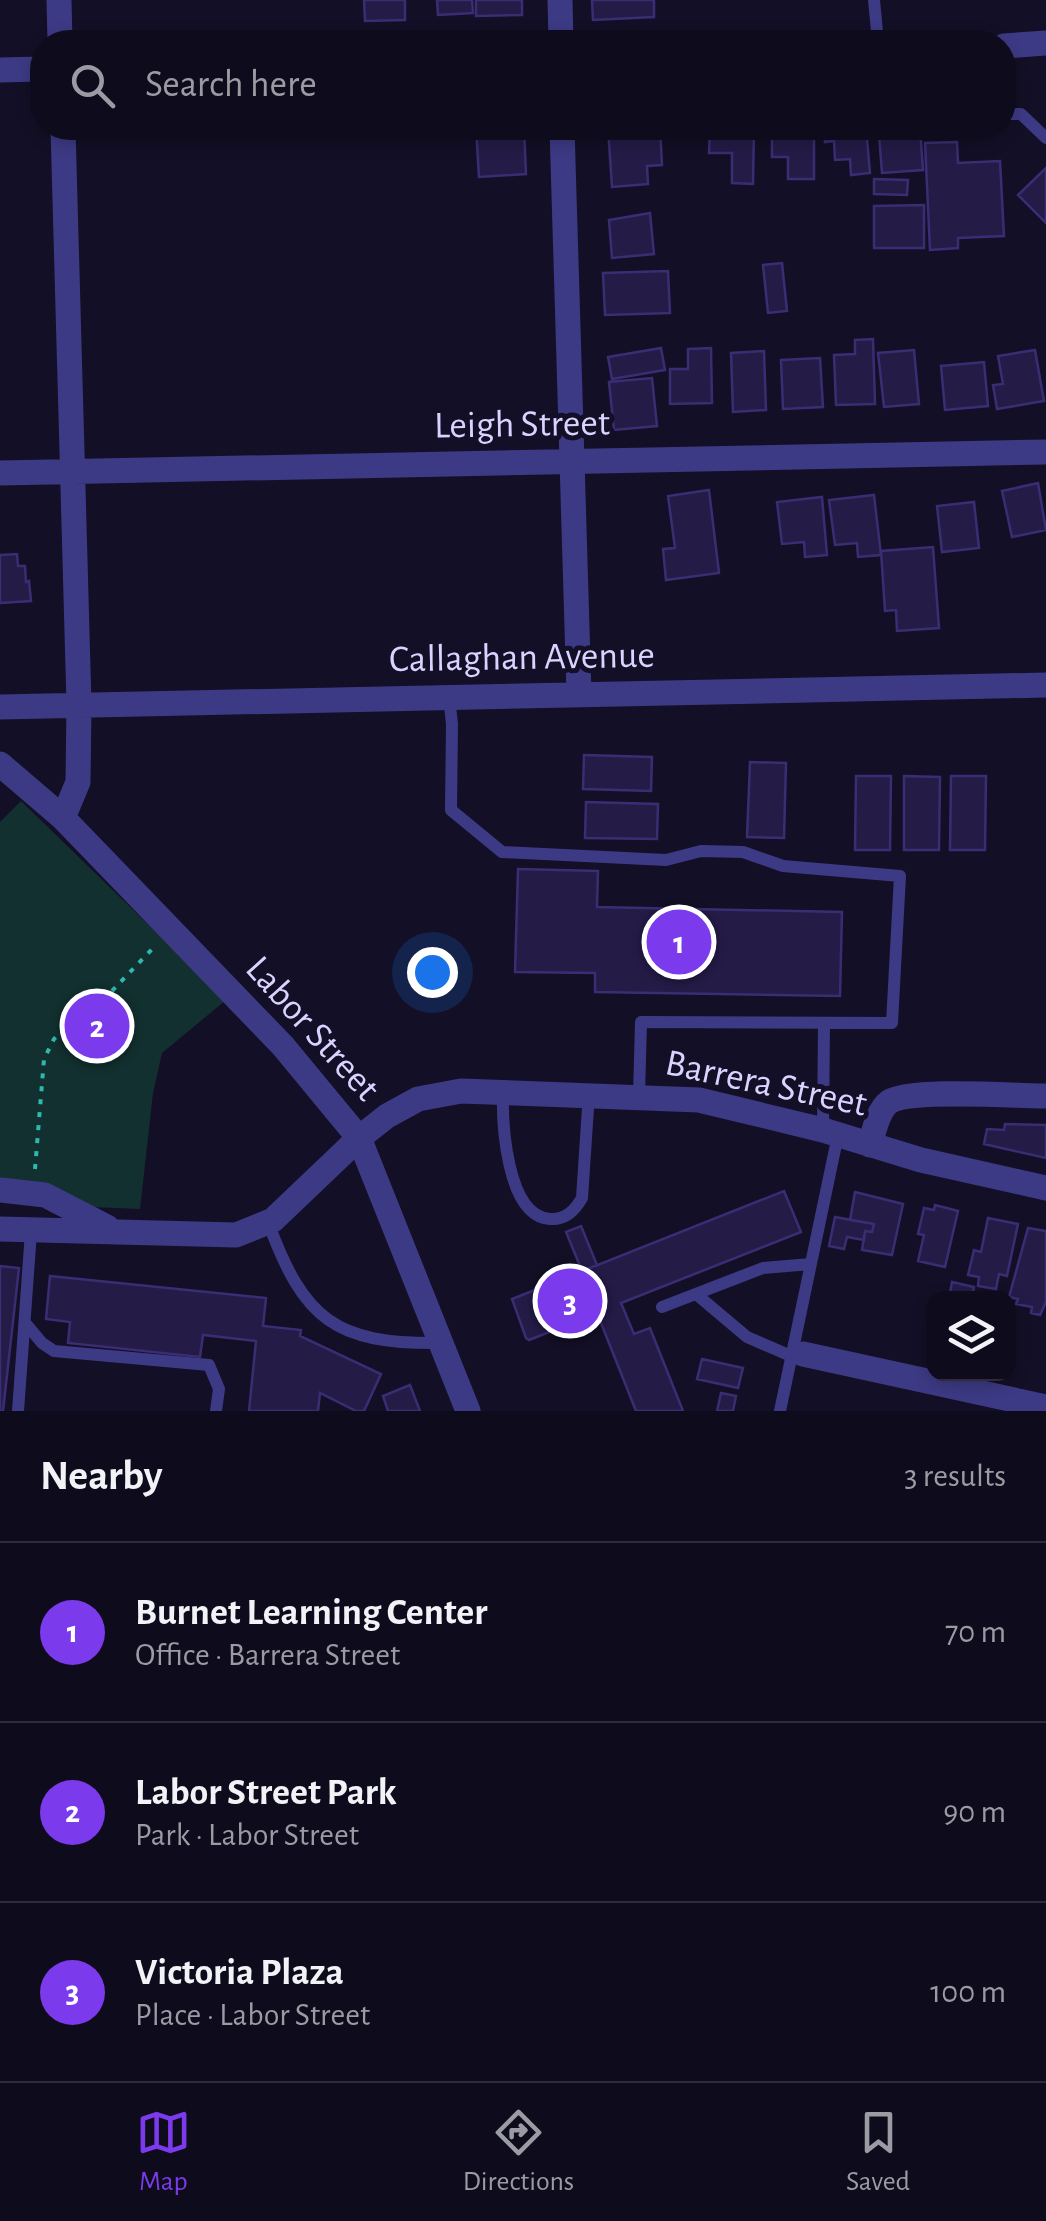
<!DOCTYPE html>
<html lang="en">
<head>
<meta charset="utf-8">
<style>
	:root { --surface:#0e0b1c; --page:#171425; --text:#f1f3f6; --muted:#9b9ba3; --line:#2e2b3b; --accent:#7c3aed }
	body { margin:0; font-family:"Alegreya Sans",sans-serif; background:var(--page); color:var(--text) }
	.controls { position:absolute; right:30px; bottom:30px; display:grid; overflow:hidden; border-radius:20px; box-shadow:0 5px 15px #0003 }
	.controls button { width:90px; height:90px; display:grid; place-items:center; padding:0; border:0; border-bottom:2px solid var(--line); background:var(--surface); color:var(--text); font:50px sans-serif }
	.you { position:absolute; left:432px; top:972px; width:35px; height:35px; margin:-25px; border:8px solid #fff; border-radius:50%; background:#1a73e8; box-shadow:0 0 0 15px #1a73e833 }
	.badge { display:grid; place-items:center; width:65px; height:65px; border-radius:50%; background:var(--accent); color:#fff; font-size:32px; font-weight:700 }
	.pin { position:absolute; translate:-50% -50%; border:5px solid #fff; box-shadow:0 2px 10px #0006 }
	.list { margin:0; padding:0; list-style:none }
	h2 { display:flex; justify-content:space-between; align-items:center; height:130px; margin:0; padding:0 40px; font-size:42px }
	h2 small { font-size:32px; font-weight:400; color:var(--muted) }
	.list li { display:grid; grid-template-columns:65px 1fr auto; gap:30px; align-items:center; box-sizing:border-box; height:180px; padding:0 40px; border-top:2px solid var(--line) }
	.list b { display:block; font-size:38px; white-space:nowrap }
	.list p { margin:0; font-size:32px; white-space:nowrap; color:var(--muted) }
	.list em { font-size:32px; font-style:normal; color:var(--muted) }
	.icon { flex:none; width:55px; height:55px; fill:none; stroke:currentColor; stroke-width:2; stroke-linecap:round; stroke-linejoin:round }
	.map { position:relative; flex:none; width:1046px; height:1411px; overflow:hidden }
	.search { position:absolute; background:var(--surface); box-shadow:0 5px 15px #0003; left:30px; right:30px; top:30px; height:110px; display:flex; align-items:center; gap:25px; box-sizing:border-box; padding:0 35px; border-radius:40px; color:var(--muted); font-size:38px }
	.sheet { height:670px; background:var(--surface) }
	nav { display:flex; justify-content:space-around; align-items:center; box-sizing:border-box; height:140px; border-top:2px solid var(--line); background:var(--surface); font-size:28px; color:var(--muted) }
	nav a { display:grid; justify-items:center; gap:5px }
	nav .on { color:var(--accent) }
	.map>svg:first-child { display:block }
</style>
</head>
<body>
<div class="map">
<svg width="1046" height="1411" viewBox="0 0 1046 1411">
	<rect width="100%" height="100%" fill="#130f26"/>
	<path fill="#12302f" d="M21 801 226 1000 162 1053 153 1093 140 1209 91 1207 0 1182V822Z"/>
	<path fill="#241b47" stroke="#3b2d73" stroke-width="2.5" d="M364 0H405V20L365 21Z
		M437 0H472L473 13 438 15Z
		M476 0H522V15L476 16Z
		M592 0H654V17L593 20Z
		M476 128H524L526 174 479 177Z
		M608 128H660L662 165 647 166 648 184 612 187Z
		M710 128H754L753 184 732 183V153H709Z
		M772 128H814V179H788V157H772Z
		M824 128H866L870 173 851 175 850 159 835 160 834 141 825 142Z
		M873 128H920L923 170 882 173 879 135 874 136Z
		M957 142 958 163 1000 161 1004 236 958 238V248L930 250 925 143Z
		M1046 168V223L1018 195Z
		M874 179 908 180 907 195 874 194Z
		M924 205V248H874V206Z
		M650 213 654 254 612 258 609 220Z
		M782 263 787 311 768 313 763 265Z
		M668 271 670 313 605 315 603 273Z
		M873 339 875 404 836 405 834 355 855 354V340Z
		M661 348 665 370 612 379 608 357Z
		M711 348 712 403 670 404V369H688V349Z
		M914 350 919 404 884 407 878 353Z
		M1035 350 1044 401 997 409 993 385 1003 384 998 356Z
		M764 351 766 410 733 412 731 353Z
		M820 358 823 407 783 409 781 360Z
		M984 362 988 406 945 410 941 366Z
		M652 378 657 426 614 430 609 382Z
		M1038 483 1046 530 1012 537 1002 491Z
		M709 490 719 573 666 580 663 549 675 548 668 496Z
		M874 495 881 555 858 557 857 543 835 545 829 500Z
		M822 497 827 555 805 557 804 542 782 544 777 502Z
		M974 502 979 548 942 552 937 506Z
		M933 547 939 628 897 631 896 610 885 611 881 551Z
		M17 554 18 566H25L26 582 29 581 31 601 0 603V555Z
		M584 755 652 757 651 791 583 789Z
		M750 762 786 763 784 838 747 837Z
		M856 776H891L890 850H855Z
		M904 776 940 777 939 850H904Z
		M951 776H986L985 850H950Z
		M586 802 658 804 657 839 585 838Z
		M518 869 598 871 597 907 842 912 840 996 595 992V973L515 972Z
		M1005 1124 1046 1125V1158L984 1144 987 1129 1004 1130Z
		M784 1191 801 1232 621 1303 634 1334 650 1328 683 1411H636L597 1313 529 1340 526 1338 512 1299Z
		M855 1192 903 1204 892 1255 862 1250 865 1231 872 1232 874 1224 850 1220Z
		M935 1205 958 1211 945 1267 918 1261 924 1235 918 1234 924 1208 934 1210Z
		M835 1217 874 1224 872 1232 865 1231 864 1240 847 1237 844 1249 829 1246Z
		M988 1218 1018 1224 1007 1276 999 1274 996 1289 978 1286 979 1277 968 1275 974 1250 981 1252Z
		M581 1226 597 1265 582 1271 566 1232Z
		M1028 1228 1046 1231V1302L1040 1315 1031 1313 1032 1307 1016 1304 1018 1299 1009 1297Z
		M0 1266 19 1268 3 1411H0Z
		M50 1276 266 1298 263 1326 301 1330 300 1336 381 1374 364 1411H356L320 1393 318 1411H249L256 1341 203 1335 200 1357 68 1343 70 1322 46 1319Z
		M952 1282 974 1287 972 1298H949Z
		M702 1359 743 1368 738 1388 697 1379Z
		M410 1385 420 1411H388L383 1396Z
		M721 1393 736 1396 733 1411H717Z"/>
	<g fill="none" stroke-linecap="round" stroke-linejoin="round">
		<path stroke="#2fb8b0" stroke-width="4" stroke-dasharray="5 8" stroke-linecap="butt" d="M35 1169 44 1059 54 1039 111 992 155 946"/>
		<path stroke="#3d3a85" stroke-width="12" d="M874 0 878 42
			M1004 114H1021L1046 138
			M449 697 452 724 451 810 502 852 666 860 701 851 743 852 783 866 900 876 892 1023 641 1022 639 1095
			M503 1091C502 1122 506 1216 550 1219 566 1220 575 1210 582 1198L589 1093
			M823 1130 824 1023
			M268 1222C304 1320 335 1344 440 1343
			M696 1294 747 1337 791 1356
			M662 1307 763 1268 811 1264
			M27 1325 42 1343 54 1351 209 1365 219 1389 216 1411
			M18 1411 31 1232
			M780 1411 838 1135"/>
		<path stroke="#3d3a85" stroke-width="25" d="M59 0 60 42
			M560 0 561 42
			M1004 46 1046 43
			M0 70 42 69
			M63 128 79 704 78 782 63 818
			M562 128 579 694
			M0 473 1046 452
			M0 707 1046 685
			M0 764 63 818 283 1046 359 1138 468 1411
			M870 1145C874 1132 877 1111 889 1102 910 1088 1016 1096 1046 1096
			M0 1190 45 1195 107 1227
			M0 1229 236 1235 273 1220 359 1138 387 1116 418 1099 461 1091 699 1100 823 1130 921 1160 1046 1188
			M803 1354 1046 1407"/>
	</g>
	<g text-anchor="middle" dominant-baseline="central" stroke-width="10" stroke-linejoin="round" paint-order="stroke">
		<g font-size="38" fill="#d9d4ff" stroke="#130f26">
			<text transform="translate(522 425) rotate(-1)">Leigh Street</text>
			<text transform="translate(522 658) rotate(-1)">Callaghan Avenue</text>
			<text transform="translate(312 1029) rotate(48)">Labor Street</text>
			<text transform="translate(766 1084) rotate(12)">Barrera Street</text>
		</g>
	</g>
</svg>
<div class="controls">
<button><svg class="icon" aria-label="layers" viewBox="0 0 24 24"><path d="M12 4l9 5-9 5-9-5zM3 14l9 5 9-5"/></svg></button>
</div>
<div class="you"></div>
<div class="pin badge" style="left:679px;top:942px">1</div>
<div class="pin badge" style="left:97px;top:1026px">2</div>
<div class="pin badge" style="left:570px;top:1301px">3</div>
<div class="search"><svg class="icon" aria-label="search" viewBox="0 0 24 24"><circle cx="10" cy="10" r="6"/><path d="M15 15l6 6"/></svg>Search here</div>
</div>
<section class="sheet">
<h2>Nearby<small>3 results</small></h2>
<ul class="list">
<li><span class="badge">1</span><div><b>Burnet Learning Center</b><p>Office · Barrera Street</p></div><em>70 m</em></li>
<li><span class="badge">2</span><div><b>Labor Street Park</b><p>Park · Labor Street</p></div><em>90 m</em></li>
<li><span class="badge">3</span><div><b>Victoria Plaza</b><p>Place · Labor Street</p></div><em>100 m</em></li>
</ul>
</section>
<nav>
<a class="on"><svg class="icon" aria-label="map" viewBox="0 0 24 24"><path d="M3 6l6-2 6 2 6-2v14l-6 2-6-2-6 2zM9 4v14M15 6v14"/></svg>Map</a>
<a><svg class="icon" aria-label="directions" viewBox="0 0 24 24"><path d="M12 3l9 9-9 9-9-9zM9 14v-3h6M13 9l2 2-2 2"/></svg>Directions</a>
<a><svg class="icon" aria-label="saved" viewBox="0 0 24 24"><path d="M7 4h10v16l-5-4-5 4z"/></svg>Saved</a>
</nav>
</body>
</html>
